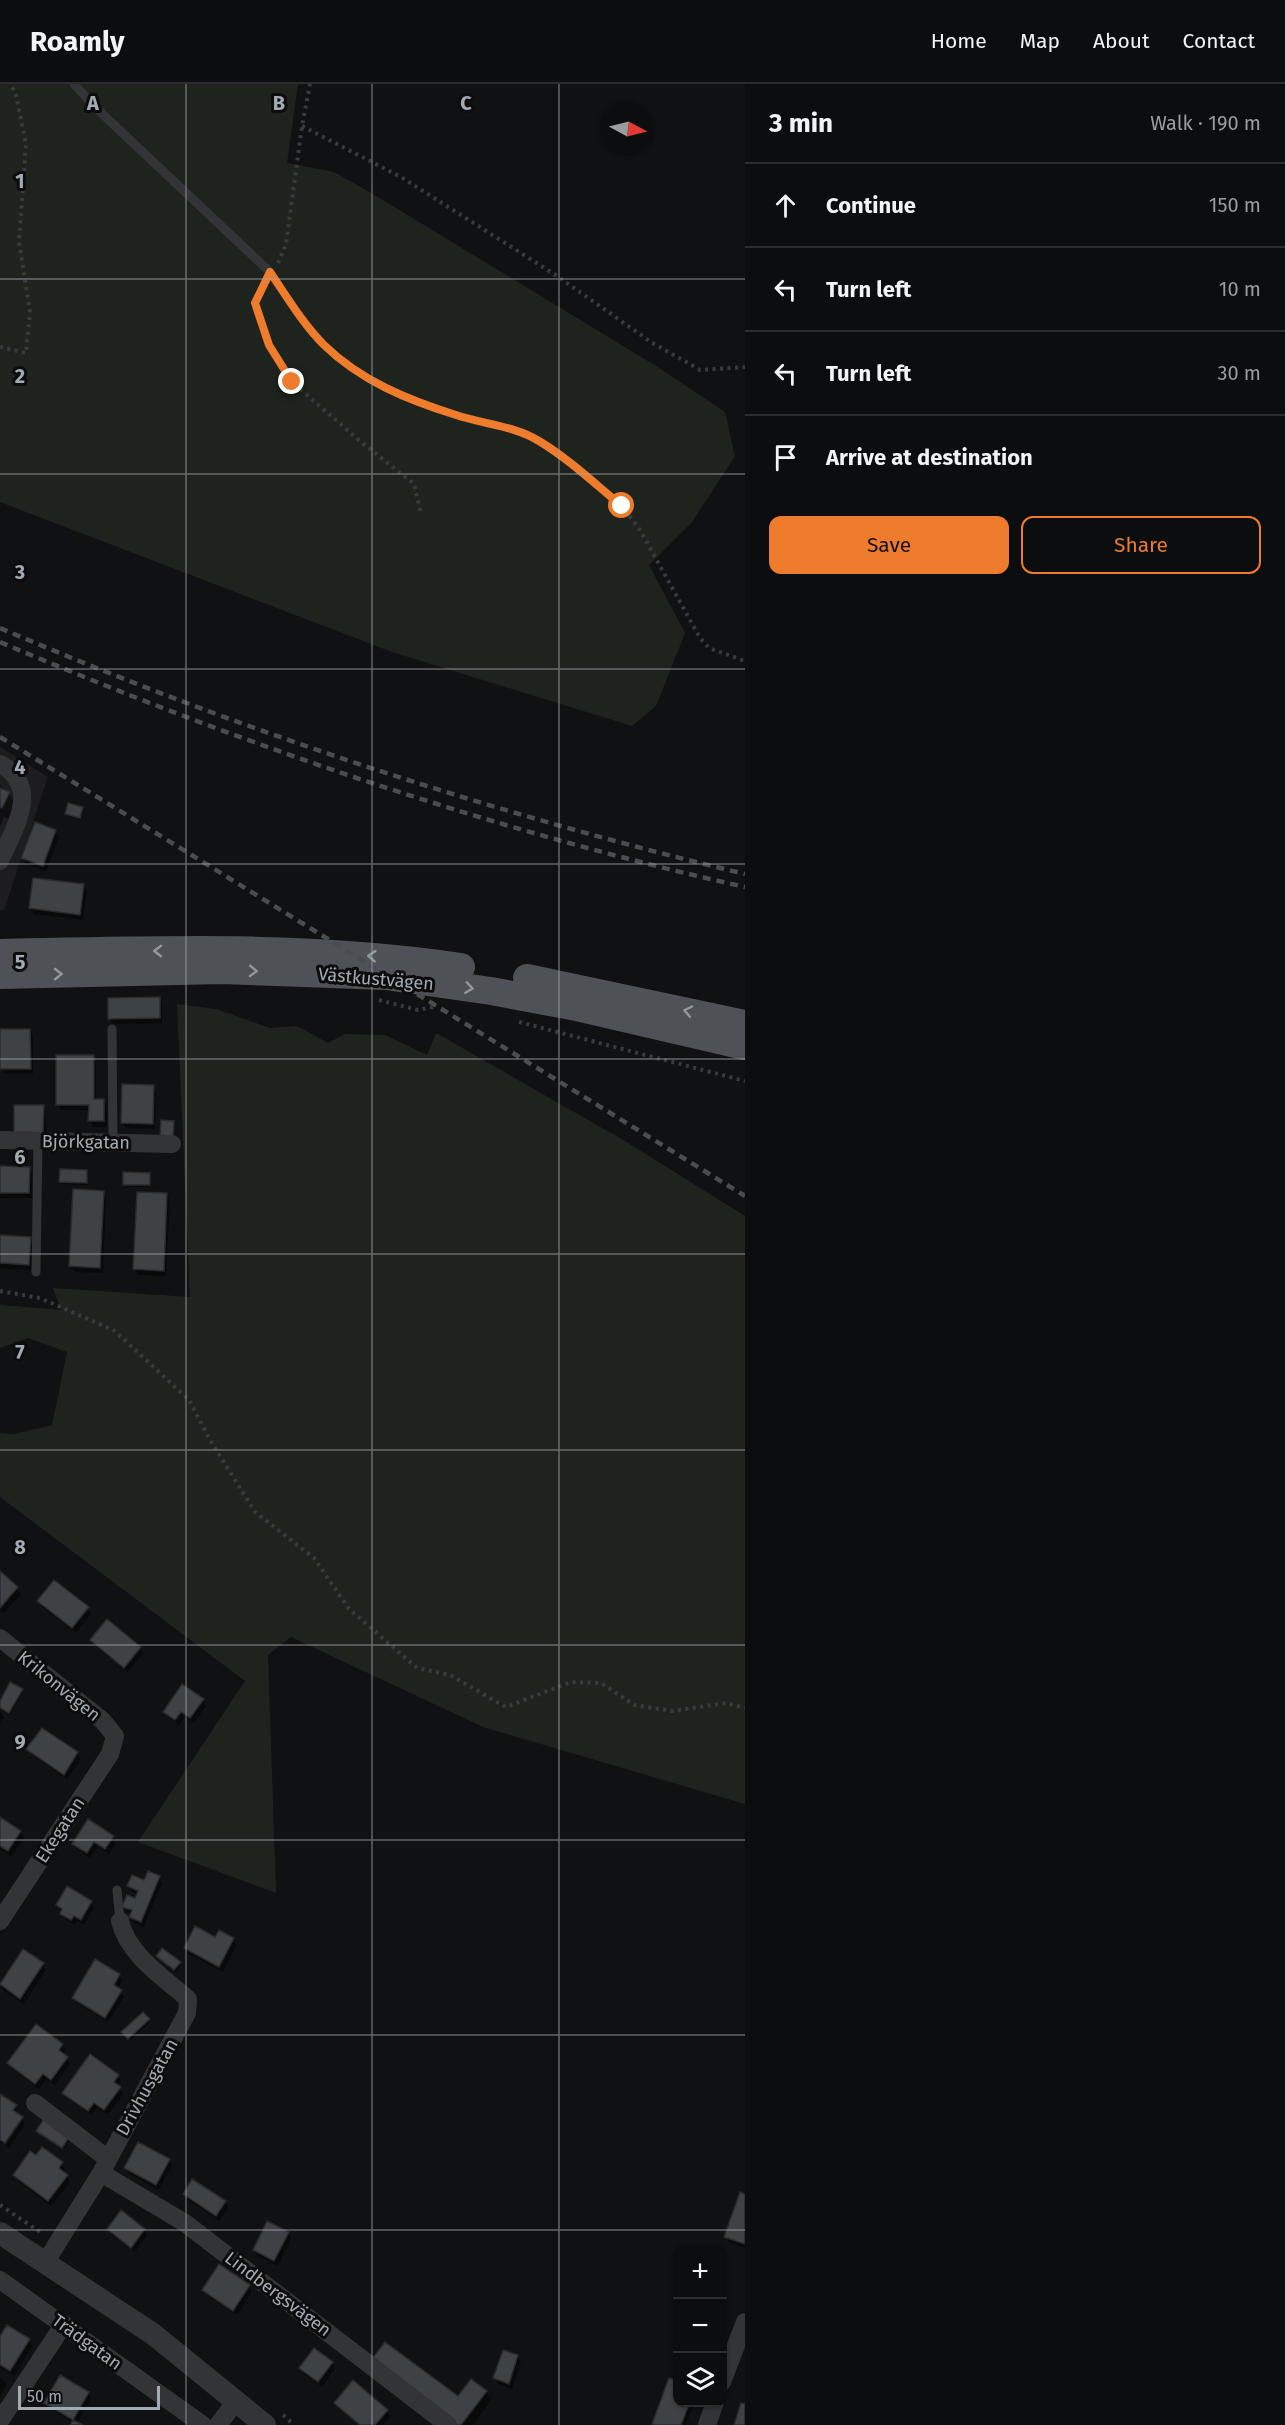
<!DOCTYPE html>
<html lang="en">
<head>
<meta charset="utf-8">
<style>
	:root { --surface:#0c0d0e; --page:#1a1b1c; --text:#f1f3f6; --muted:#9a9c9e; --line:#2c2d2e; --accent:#ef7b2c }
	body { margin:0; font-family:"Fira Sans",sans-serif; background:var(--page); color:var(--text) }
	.controls { position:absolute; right:18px; bottom:18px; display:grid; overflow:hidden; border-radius:12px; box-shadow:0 2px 4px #0004 }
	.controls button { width:54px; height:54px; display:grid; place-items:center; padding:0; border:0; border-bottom:2px solid var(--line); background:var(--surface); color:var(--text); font:30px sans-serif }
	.compass { position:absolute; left:601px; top:18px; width:54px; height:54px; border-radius:50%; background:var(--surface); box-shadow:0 2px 4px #0004; rotate:97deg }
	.scale { position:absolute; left:18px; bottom:15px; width:142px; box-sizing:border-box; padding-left:6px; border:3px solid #a2abb3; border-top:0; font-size:16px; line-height:21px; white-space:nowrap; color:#a2abb3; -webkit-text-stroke:4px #0c0c0d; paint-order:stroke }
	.stop { position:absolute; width:18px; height:18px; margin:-14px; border:4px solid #ef7b2c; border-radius:50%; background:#fff }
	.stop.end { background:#ef7b2c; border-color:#fff; box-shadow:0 2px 6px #0008 }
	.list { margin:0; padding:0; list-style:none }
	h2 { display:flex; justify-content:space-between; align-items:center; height:78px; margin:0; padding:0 24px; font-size:26px }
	h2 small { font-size:20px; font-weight:400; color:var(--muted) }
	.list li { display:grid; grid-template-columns:39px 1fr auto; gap:18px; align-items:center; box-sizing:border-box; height:84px; padding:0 24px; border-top:2px solid var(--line) }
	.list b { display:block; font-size:22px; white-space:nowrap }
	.list em { font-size:20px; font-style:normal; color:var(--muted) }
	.actions { display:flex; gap:12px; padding:18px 24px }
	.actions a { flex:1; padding:14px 0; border:2px solid var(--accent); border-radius:12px; text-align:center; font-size:21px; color:var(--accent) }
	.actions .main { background:var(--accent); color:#111 }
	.icon { flex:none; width:33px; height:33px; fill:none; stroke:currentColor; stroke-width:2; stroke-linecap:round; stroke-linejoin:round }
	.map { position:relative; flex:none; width:745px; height:2341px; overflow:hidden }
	header { display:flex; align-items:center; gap:36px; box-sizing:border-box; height:84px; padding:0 30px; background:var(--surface); border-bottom:2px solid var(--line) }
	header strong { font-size:28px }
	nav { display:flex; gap:33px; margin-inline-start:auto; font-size:21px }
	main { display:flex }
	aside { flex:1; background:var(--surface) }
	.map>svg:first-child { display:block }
</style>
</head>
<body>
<header>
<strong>Roamly</strong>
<nav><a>Home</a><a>Map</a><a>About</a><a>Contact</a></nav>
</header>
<main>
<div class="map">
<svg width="745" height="2341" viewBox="0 0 745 2341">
	<rect width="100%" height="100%" fill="#101112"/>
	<path fill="#1d1d1f" d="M0 663 48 693 4 826H0Z"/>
	<path fill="#1e241d" d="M0 0H298L287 79 334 88 373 110 656 282 725 328 735 372 692 438 649 481 685 549 656 622 632 642 392 568 0 418Z
		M177 920 216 925 270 944 297 942 328 959 345 950 385 951 427 971 436 949 625 1057 745 1132V1720L483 1643 291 1553 268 1571 276 1809 138 1758 245 1597 0 1413V1349L14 1350 52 1341 67 1268 28 1254 0 1264V1221L61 1226 53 1204 190 1213Z"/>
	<path fill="#0007" d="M0 701 9 709 15 721 9 735 4 733 0 742Z
		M82 724 81 736 68 732 67 730Z
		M55 747 59 753 46 787 26 780 23 774Z
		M83 801 87 807 83 836 34 830 31 824Z
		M159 915 162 920V939L113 940 110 934Z
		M29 946 33 952V990H4L1 984Z
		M93 973 96 979V1017H103L107 1022V1043H93L90 1037V1026H61L58 1020Z
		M153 1003 156 1008 155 1045 126 1044 122 1038Z
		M43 1023 46 1028V1054H18Z
		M0 1084H29L32 1090V1114H0Z
		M86 1088 87 1101 62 1100 61 1098Z
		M149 1090 150 1103H126L124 1100Z
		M103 1108 106 1114 103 1189 74 1188 71 1182Z
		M166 1111 170 1116 166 1192 138 1191 135 1185Z
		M0 1153 30 1154 33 1160 32 1186 0 1185Z
		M0 1489 21 1510 4 1529 0 1526Z
		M39 1517 87 1524 91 1530 76 1549 42 1523Z
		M92 1556 140 1564 143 1569 128 1588 95 1562Z
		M21 1606 23 1608 10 1631 0 1625V1620Z
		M203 1616 206 1622 194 1639 185 1633 179 1641 168 1633 165 1628Z
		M0 1627 4 1634 0 1640Z
		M28 1665 77 1669 81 1675 67 1695 31 1670Z
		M0 1737 20 1748 24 1754 12 1772 0 1766Z
		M113 1753 116 1759 109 1770 98 1762 90 1774 77 1765 73 1760Z
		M159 1793 162 1799 144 1843 134 1839 130 1833 132 1830 127 1828 124 1822 136 1816 138 1810 132 1808 129 1802Z
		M91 1818 94 1824 84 1841 77 1837 75 1841 65 1835 58 1821Z
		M216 1855H233L236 1861 223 1888 189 1870 185 1864Z
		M23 1867 43 1881 46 1886 24 1920 4 1907 1 1901Z
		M157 1872 180 1879 181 1881 176 1888Z
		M119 1891 122 1897 117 1905 124 1913 108 1938 77 1919 74 1914Z
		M148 1936 150 1938 130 1957 124 1950Z
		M62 1961 65 1967 63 1971 70 1980 55 2001 46 1995 39 2005 13 1985 9 1980Z
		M118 1992 121 1997 117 2002 123 2010 108 2031 97 2024 91 2031 68 2014 64 2009Z
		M0 2012 15 2022 20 2034 3 2060 0 2058Z
		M23 2036 25 2040 9 2064 5 2062Z
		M38 2047 70 2056 63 2065Z
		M169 2077 172 2082 159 2106 129 2090 126 2084Z
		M62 2079 65 2085 63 2089 70 2098 51 2122 18 2097 15 2091Z
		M184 2110 225 2118 228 2124 219 2137 188 2116Z
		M745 2111V2164L729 2159 726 2153Z
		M109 2145 144 2146 147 2151 135 2168 112 2151Z
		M288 2149 291 2155 278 2182 258 2172 254 2166Z
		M249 2202 252 2208 237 2231 207 2211 204 2206Z
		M0 2255 29 2256 32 2262 14 2292 0 2284Z
		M517 2272 521 2278 512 2305 498 2300 495 2294Z
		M332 2279 335 2285 322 2303 304 2290 301 2285Z
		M0 2293 7 2301 0 2312Z
		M60 2293 88 2309 91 2315 77 2340 80 2341H72L73 2339 49 2324 46 2319Z
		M486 2308 491 2316 473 2341H453L459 2314Z
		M678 2318H695L686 2341H655L654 2339Z
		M336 2319 387 2327 390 2333 383 2341H359L339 2324Z"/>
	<path fill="#3f4245" stroke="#2a2b2e" stroke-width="1.5" d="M0 704 10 708 2 724 0 723Z
		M68 719 83 723 80 734 65 730Z
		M35 738 56 746 43 782 21 774Z
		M33 794 84 800 80 831 29 824Z
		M160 913V934L108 935V914Z
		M0 945H30L31 985H0Z
		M56 971H94V1015H104V1037H88L89 1021H56Z
		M122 1000 154 1001 153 1040 121 1039Z
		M14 1021H44L43 1049 14 1048Z
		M161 1036 174 1037 173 1053 160 1052Z
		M0 1082 30 1083 29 1109H0Z
		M60 1085 87 1086V1099L59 1098Z
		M123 1088 150 1089V1101H123Z
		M73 1105 104 1107 100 1184 69 1182Z
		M137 1108 167 1109 164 1187 133 1185Z
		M0 1151 31 1153 29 1181 0 1179Z
		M0 1487 18 1503 0 1524Z
		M54 1496 89 1523 72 1544 37 1517Z
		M107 1535 141 1563 124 1584 90 1556Z
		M10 1598 23 1605 9 1629 0 1624V1617Z
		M182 1600 204 1615 190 1634 181 1628 175 1636 163 1628Z
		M42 1644 78 1668 64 1691 26 1665Z
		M0 1733 21 1747 8 1767 0 1762Z
		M88 1735 114 1752 105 1765 94 1758 87 1769 72 1760Z
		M148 1787 160 1792 141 1838 129 1833 132 1826 122 1823 127 1811 135 1814 138 1807 127 1802 132 1791 144 1796Z
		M67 1802 92 1817 81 1836 74 1832 71 1836 60 1830 62 1825 56 1821Z
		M195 1842 215 1853 219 1846 234 1854 219 1883 184 1864Z
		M162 1864 181 1878 174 1886 156 1872Z
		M23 1865 44 1879 20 1915 0 1900Z
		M95 1875 120 1890 114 1901 122 1906 105 1934 72 1914Z
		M143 1928 150 1935 128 1955 121 1948Z
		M36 1940 63 1960 59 1966 68 1973 51 1996 43 1990 35 2000 7 1979Z
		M90 1970 119 1991 114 1998 121 2003 104 2026 94 2019 88 2027 62 2009Z
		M0 2010 17 2021 13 2026 23 2033 5 2059 0 2056Z
		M44 2035 70 2052 62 2064 36 2047Z
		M138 2058 170 2075 156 2101 124 2084Z
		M42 2063 63 2078 59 2084 68 2091 48 2117 13 2091 30 2067 36 2071Z
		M192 2095 226 2117 216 2132 183 2110Z
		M740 2108 745 2110V2160L724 2153Z
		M121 2126 145 2145 131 2164 107 2145Z
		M267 2137 289 2148 274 2177 253 2166Z
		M219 2180 250 2201 233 2227 202 2206Z
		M7 2241 30 2255 10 2287 0 2281V2252Z
		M385 2258 458 2312 471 2295 487 2307 461 2341H458L371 2276Z
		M314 2264 333 2278 318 2298 299 2284Z
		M503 2266 518 2271 509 2300 493 2294Z
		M60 2291 89 2308 73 2336 44 2319Z
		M669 2294 678 2297V2318H690L681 2341H656L652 2340Z
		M353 2296 388 2326 375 2341H360L334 2319Z
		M741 2319 745 2320V2341H734Z
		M73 2336 83 2341H70Z"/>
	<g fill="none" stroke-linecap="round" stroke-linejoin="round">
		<path stroke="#383b3e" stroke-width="4" stroke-dasharray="3 4.5" stroke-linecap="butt" d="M302 42 401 93 554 190 651 258 700 286 745 283
			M278 179 286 160 302 42 310 0
			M277 198 324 261 357 288 395 310 426 322 498 342 538 356 622 422 640 446 700 554 709 564 745 577
			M264 200 255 219 269 261 292 298 361 358 414 400 421 430
			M0 263 26 269 30 228 19 158 26 60 16 11 11 0
			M379 916 418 926 433 923
			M519 938 745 997
			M0 1207 40 1214 115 1247 189 1316 210 1356 255 1428 314 1474 349 1525 417 1584 450 1591 506 1623 571 1598 601 1599 634 1621 672 1627 726 1619 745 1624
			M0 2121 43 2150
			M283 2331 294 2341"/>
		<path stroke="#323437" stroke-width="9" d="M74 0 96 24 270 188
			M112 945 113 1058
			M36 1188 38 1057
			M117 1806 120 1837"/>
		<path stroke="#323437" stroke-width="18" d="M0 680C42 703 14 744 0 777
			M0 1056 172 1060
			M0 1554 103 1637 115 1652 110 1670 0 1837
			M35 2019 108 2075
			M101 2089 185 2139 448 2341
			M45 2179 101 2089 187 1929 188 1915C163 1893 128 1871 120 1837
			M0 2196 203 2341
			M722 2298 745 2238
			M0 2337 64 2240
			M218 2341 237 2316
			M707 2341 715 2318"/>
		<path stroke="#323437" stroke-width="22" d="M0 2149 153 2250 265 2341"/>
		<path stroke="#4e5156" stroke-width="28" d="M0 869C153 866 309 860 461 883
			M0 891 222 886 386 892 491 907 577 923 745 962
			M527 894 745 940"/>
		<path stroke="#494c50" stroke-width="4.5" stroke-dasharray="8 6" stroke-linecap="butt" d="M0 544C241 647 490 729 745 790
			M0 558C240 660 490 746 745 803
			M0 653 745 1112"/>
	</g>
	<defs><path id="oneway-chevron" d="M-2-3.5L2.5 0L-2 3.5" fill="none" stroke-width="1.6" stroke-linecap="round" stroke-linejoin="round" transform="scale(1.5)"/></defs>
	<g stroke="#9199a0">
		<use href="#oneway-chevron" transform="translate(158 867) rotate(180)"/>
		<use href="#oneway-chevron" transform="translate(372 872) rotate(-176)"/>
		<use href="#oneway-chevron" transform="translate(253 887) rotate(2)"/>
		<use href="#oneway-chevron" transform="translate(58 890) rotate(-1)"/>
		<use href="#oneway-chevron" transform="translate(469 904) rotate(8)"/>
		<use href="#oneway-chevron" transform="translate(688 927) rotate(-168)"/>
	</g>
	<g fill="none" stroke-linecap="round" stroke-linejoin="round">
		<path stroke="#ef7b2c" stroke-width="8" d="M292 298 269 261 255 219 270 188C287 213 303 240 324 261 361 297 408 316 456 331 483 340 515 342 539 357 569 375 595 400 622 422"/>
	</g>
	<path fill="none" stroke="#a2abb3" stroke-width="1.5" stroke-opacity="0.55" d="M186 0V2341M372 0V2341M559 0V2341M0 195H745M0 390H745M0 585H745M0 780H745M0 975H745M0 1170H745M0 1366H745M0 1561H745M0 1756H745M0 1951H745M0 2146H745"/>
	<g text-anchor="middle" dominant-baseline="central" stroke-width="6" stroke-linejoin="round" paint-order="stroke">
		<g font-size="18" fill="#a2abb3" stroke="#0c0c0d">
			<text transform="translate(376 895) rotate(5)">Västkustvägen</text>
			<text transform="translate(86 1058) rotate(1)">Björkgatan</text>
			<text transform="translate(59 1602) rotate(39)">Krikonvägen</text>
			<text transform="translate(60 1746) rotate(-57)">Ekegatan</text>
			<text transform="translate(147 2003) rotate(-61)">Drivhusgatan</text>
			<text transform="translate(278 2210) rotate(37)">Lindbergsvägen</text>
			<text transform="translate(87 2258) rotate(36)">Trädgatan</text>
		</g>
	</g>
	<g font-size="20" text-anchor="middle" font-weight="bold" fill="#a2abb3" stroke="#0c0c0d" stroke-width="6" stroke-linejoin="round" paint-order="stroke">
		<text x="93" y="26">A</text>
		<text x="279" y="26">B</text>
		<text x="466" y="26">C</text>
		<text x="20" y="104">1</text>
		<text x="20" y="299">2</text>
		<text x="20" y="495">3</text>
		<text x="20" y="690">4</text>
		<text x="20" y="885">5</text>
		<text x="20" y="1080">6</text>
		<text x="20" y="1275">7</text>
		<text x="20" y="1470">8</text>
		<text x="20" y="1665">9</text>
	</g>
</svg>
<div class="controls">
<button>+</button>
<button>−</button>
<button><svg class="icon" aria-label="layers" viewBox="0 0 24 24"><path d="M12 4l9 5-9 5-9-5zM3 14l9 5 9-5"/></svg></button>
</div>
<svg class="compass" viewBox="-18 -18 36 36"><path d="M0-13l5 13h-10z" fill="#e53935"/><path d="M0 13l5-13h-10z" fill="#9a9c9e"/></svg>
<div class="scale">50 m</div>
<div class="stop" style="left:622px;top:422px"></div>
<div class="stop end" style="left:292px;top:298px"></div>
</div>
<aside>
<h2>3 min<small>Walk · 190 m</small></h2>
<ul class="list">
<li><svg class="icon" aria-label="ahead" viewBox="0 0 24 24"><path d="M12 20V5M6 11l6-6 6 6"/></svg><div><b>Continue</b></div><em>150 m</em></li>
<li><svg class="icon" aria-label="left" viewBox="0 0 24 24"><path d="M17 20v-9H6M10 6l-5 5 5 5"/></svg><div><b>Turn left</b></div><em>10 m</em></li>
<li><svg class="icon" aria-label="left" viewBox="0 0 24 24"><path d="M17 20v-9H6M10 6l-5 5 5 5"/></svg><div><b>Turn left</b></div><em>30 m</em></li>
<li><svg class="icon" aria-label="arrive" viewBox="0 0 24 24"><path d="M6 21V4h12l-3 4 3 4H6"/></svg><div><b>Arrive at destination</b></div></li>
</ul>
<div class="actions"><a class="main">Save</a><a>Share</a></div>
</aside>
</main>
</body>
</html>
